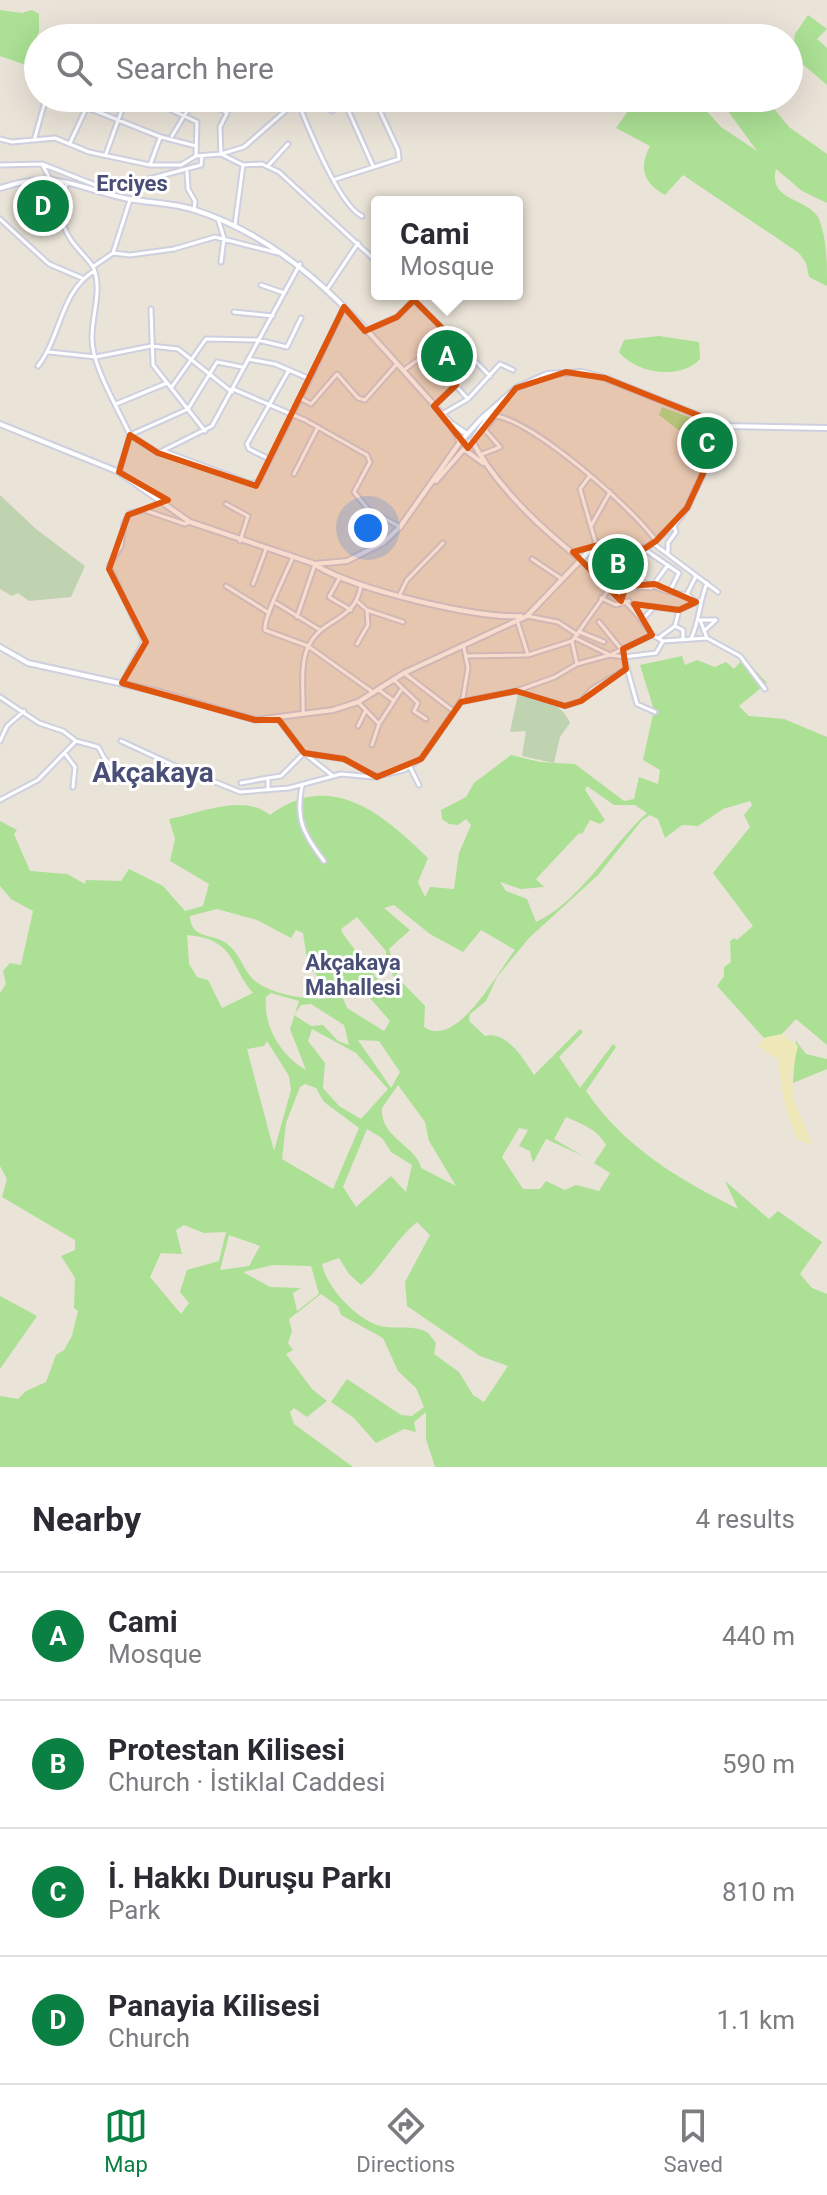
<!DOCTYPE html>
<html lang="en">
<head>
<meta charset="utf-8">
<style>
	:root { --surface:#fff; --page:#f7f7f7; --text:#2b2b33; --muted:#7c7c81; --line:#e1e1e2; --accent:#0b8043 }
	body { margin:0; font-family:Roboto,sans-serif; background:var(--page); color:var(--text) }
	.you { position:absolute; left:368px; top:528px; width:28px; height:28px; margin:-20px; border:6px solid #fff; border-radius:50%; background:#1a73e8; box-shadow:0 0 0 12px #1a73e833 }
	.badge { display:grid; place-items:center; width:52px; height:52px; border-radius:50%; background:var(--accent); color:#fff; font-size:26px; font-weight:700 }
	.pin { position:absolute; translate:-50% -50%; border:4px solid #fff; box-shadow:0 2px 8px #0006 }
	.popup { position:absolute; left:371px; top:196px; width:152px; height:104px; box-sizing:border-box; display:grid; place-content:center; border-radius:8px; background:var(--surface); filter:drop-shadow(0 2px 6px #0005); font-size:26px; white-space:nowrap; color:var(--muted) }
	.popup b { font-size:30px; color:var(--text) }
	.popup::after { content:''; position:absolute; left:50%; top:100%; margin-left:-16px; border:16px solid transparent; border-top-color:var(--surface) }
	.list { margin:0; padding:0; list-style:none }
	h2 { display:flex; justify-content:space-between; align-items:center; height:104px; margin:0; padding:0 32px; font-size:34px }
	h2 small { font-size:26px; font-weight:400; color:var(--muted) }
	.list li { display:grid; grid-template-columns:52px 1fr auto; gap:24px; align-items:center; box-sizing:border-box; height:128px; padding:0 32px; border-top:2px solid var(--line) }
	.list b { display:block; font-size:30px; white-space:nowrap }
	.list p { margin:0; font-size:26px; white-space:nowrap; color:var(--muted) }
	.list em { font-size:26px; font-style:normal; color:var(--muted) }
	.icon { flex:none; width:44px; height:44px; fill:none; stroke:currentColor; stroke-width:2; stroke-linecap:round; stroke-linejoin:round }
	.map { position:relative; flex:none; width:827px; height:1467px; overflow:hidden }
	.search { position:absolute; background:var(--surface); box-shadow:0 8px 32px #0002; left:24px; right:24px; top:24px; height:88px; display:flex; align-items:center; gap:20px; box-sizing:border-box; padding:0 28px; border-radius:44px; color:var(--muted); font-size:30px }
	.sheet { height:616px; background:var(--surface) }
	nav { display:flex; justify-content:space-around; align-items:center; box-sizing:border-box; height:112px; border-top:2px solid var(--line); background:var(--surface); font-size:22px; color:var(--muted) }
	nav a { display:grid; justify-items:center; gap:4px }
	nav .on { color:var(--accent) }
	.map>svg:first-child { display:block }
</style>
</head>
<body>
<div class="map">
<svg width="827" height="1467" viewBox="0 0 827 1467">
	<rect width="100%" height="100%" fill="#eae3d8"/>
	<path fill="#abe095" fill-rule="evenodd" d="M0 10 22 13 32 10 39 14V32L26 65 0 56Z
		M808 15 827 29 817 39 827 48V85L792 55 795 34Z
		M637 98H695L721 127 757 151 725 107V101L765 98 789 127 827 154V203L802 191 776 169C768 201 805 197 818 217 827 236 827 264 827 286L809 277 806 263 799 253 683 175 665 195C644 183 638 169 650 146L616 128Z
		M659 336 699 342 700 359C680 381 636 373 619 352L624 340Z
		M662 407 723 430 712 456 659 415Z
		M682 656 685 665 697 660 715 667 726 662 734 669 744 658 767 683 739 706 749 716 784 719 827 737V1045L796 1019 782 1034 764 1038 717 986 724 976V967L731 962 730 941 734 938 737 940 753 926 713 873 750 827 744 815 752 805 750 801 723 809 698 826 682 825 665 838 658 819 650 815 642 820 598 875 529 938 497 977 486 1001 470 1014 469 1021 485 1036C506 1030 524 1059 534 1075L580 1029 583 1032 559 1057 580 1088 613 1044 616 1047 586 1091C624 1147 678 1179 738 1209L725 1181 769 1219 778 1211 822 1242 800 1274 812 1288 827 1294V1467H435L426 1439V1412L414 1422 416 1432 404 1429 376 1443 354 1418 331 1402 347 1379 401 1415 412 1416 424 1407 416 1388 398 1371 383 1338 341 1315 338 1306 321 1294 289 1319 292 1331 288 1343 293 1350 286 1354 312 1389 327 1401 307 1417 294 1408 290 1412 294 1424 353 1467H0V1396L18 1399 26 1391 46 1382 56 1355 64 1350 72 1336 78 1311 74 1308 75 1278 61 1256 75 1250V1240L2 1197 7 1179 0 1166V993L6 984 3 971 10 963 21 965 33 911 11 899 0 886V821L17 830 14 834 30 871 67 874 85 884 86 880 121 881 129 869 163 886 185 911 203 906 209 884 170 861 175 839 169 819C200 813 243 793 270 815 331 769 383 814 428 858L418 882 425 897 430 887 454 889 459 853 471 825 466 819 458 825 449 824 442 819 441 810 466 797 474 783 511 755 540 762 575 764 624 801 634 799 639 777 658 784 660 770 643 760 654 710 640 665ZM587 786 614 805H635L647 813C611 845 581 901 536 922L527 899 506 891 500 882 521 889 544 887 536 879 579 833 582 834 590 820 600 824 605 820 585 790ZM394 905 430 934 463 952 481 930 515 950C498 971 457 1050 424 1027L425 1006 398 978 389 949 410 930 384 908ZM217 909 257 920 291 938 296 930 303 933 308 966 330 990 329 998C309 1001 266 994 252 978 242 967 239 952 226 943 211 933 191 939 190 916ZM357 917 386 951V961L397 984 395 989 378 980 343 934 341 929ZM187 935C235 939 229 964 253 993L222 1008 208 980 197 977 189 964ZM362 989 390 1021 384 1031 347 1008 343 998ZM271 993 299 1001 290 1029 306 1070C282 1056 263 1028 266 997ZM311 1004 344 1025 349 1045 338 1041 323 1025 311 1026 294 1015 301 1005ZM312 1029 356 1053 388 1089 361 1119 339 1106 323 1088 325 1063 308 1041ZM358 1040 379 1041 400 1072 391 1088ZM267 1041 289 1076 291 1090 274 1151 247 1049 264 1046ZM305 1084 316 1088 324 1102 359 1128 333 1189 282 1159 286 1123 300 1087ZM398 1085 425 1122 429 1141 456 1186 421 1168C418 1147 379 1137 382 1108ZM566 1117C583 1125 596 1128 606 1145L594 1163 610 1173 599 1191 576 1185 565 1190 546 1181 540 1189H523L502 1157 519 1128 528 1130 519 1146 530 1151 533 1163 546 1139 583 1156 554 1139ZM367 1129 382 1138 391 1152 412 1165 406 1192 391 1176 356 1207 343 1187ZM417 1222 430 1235 405 1282 407 1306 480 1356 508 1366 484 1402 473 1395 459 1372 434 1354 436 1343 428 1333C413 1323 393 1331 377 1325 355 1317 326 1287 322 1264L339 1258 349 1274 361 1285C383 1266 395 1240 417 1222ZM184 1225 204 1233 226 1232 219 1261 187 1270 180 1292 189 1303 181 1314 150 1277 161 1253 182 1254 176 1230ZM229 1235 260 1246 249 1266 220 1270ZM273 1265 311 1266 319 1294 297 1311 293 1293 301 1288 270 1287 243 1272Z
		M796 1041 806 1054 827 1059V1069L793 1083Z
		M0 1296 37 1316 0 1369Z"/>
	<path fill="#efe9ba" d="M782 1034 798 1046 792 1072 793 1099 813 1146 797 1139C786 1113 780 1089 779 1060L758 1046 764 1038Z"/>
	<path fill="#bfd3b0" d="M0 495 36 529 85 566 71 597 29 601 18 593 12 596 0 589Z
		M518 694C539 700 561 701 570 723L560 737 554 763 522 756 526 731 510 732Z"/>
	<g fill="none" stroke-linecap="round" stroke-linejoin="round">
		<g stroke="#ced0e0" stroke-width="7">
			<path id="minor" d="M146 98 197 122 196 156
				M203 98 227 113 220 127 221 154 244 147 300 98
				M323 98 332 111 351 98
				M297 100C307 125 339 206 362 216
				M345 103 373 166
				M88 108 161 137 196 146
				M227 112 236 98
				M172 136 195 98
				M35 137 46 98
				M0 139 12 142 55 138 89 152 150 165H181L196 156 221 154 243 165
				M70 143 91 98
				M106 154 126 98
				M42 164 108 190 201 165 202 156
				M0 165 42 164 49 177
				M150 165 160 138
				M268 166 288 144
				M187 172 188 189 195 201 194 210
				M336 179 399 159 398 150 374 98
				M67 182C58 210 58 227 79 250 84 256 91 262 94 269 102 291 92 315 92 337 91 365 119 410 130 435L119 472
				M0 219 49 264 82 278
				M218 219 224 238 221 262
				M235 225 243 165 262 164 279 172 377 262
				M113 253 130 200
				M94 266 113 253 130 255 174 249 215 237 278 253
				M261 285 284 293
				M328 288 358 243
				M408 294 490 376
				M473 294H479
				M151 309 153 365 205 431
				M234 312 273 316
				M365 331 397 317 420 294
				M49 352 96 357 151 346 178 349 232 392
				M427 353 467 398
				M38 366C61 337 60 292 94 271
				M404 370 450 336
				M447 374 468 356
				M310 379 344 307
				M171 388 206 339 258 340 287 347 301 318
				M233 389 305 420 367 455 370 462 354 492 368 509 400 527
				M300 398 311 404 337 374 358 398 365 400 396 365
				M116 404 167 383
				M434 406 455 386
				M442 414 468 399 500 364 513 370
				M130 435 158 453 212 426 300 264
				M130 435 188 409 217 362 242 367
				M163 451 252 484 259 481 310 379 275 364 248 359
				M480 455 500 447 485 430 495 416C531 419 634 509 656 541
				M269 459 249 449 247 444 289 370
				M294 474 318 427
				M589 477 580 489 596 544
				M226 504 248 516 240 541
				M591 526 610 492
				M654 544 718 592
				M601 545 626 565
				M644 549 679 573 670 591
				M668 552V543L676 532 674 526
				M292 559C286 574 263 618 265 630L308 646 374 693
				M532 559 562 579
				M581 560C606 586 633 604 652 635
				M620 573C638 579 670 596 687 594L696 602
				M340 577 329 597 351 610
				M253 584 266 549
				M226 586 269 613
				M626 586 651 588 668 565
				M400 594 407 580 443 543
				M687 594 696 576
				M601 598 616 605 629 601
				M358 602 367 610 403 622
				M276 603 320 630
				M527 616 558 622 578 635
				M297 617 315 564
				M643 619 654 607 679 610 700 601
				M517 620 528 655
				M599 622 622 650
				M675 626 683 630V640
				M704 631 716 620H700L707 638
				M580 632 604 642
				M660 637 675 626 679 610
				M575 638 610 655 624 657 637 704 655 712
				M691 639C700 620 699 602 707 583
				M572 641 577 664
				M357 644 368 625 367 611
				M466 656 528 655 572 641 637 550
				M624 657 656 653 663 641
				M404 673 452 710
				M393 679 418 703 414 711 426 719
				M122 683 144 641 109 566 121 546 124 523 130 513 144 510 185 524 190 522
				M379 690 394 701
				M516 691 555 677 577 664 610 655 652 635 663 641 707 638 740 656 765 689
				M0 697 39 723 63 731 76 741 98 747C101 751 102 755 105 759 119 777 157 777 173 765L240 792 289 788 341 774 374 777 404 770 423 757 463 698 468 668 464 648
				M358 702 379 724
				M460 702 516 691 565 706 581 701 592 689 626 669
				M303 714C304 694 299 663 309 645 324 616 354 623 361 586
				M279 720 304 753 333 776
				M358 726 365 712
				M0 741 7 726 24 711
				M121 741 173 765
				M372 745 379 724 401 690
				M66 755 75 767 73 787
				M410 767 419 785
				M241 783 268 778
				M302 786C295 819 304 835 324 861
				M268 790V778L281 776 304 753 344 759 377 777
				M0 800 38 780 75 742"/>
		</g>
		<g stroke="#ced0e0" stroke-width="8">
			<path id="tertiary" d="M0 188C58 169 75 188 129 199 151 203 174 203 195 210 307 246 372 339 449 421L460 442
				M0 424 119 472 190 522 315 564 347 561 383 543 400 527 460 442 481 419 516 388 547 374 582 372 605 378 725 426 827 428
				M452 424 467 434
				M472 441C498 488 538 526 579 558
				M472 441 493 409
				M465 450 483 463
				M436 481 471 441
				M317 566C355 589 477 619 521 616
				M0 647 28 663 160 692 255 720 333 710 358 702 404 673 527 616 596 544 617 540 638 549 648 547 674 525 687 508 725 426"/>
		</g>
		<use href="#minor" stroke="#fff" stroke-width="3"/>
		<use href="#tertiary" stroke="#fff" stroke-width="4"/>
	</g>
	<path fill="#de560d" fill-opacity="0.2" stroke="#de560d" stroke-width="6" stroke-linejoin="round" d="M414 300 450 336 427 353 456 385 434 406 468 448 516 388 566 372 605 378 725 426 687 508 656 541 644 549 617 540 573 552 621 601 626 586 655 584 696 602 679 610 634 604 652 635 623 649 626 669 581 701 565 706 516 691 461 702 421 759 377 777 344 759 304 753 279 720H255L122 683 146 642 109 569 128 515 168 500 119 472 130 435 158 453 256 486 344 307 365 331 397 317Z"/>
	<g text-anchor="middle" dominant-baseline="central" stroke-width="6" stroke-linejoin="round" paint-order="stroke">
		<g font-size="22" font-weight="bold" fill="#494f76" stroke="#fff">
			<text x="132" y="183">Erciyes</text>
			<text x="353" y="962">Akçakaya<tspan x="353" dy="25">Mahallesi</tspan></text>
		</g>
		<g font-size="28" font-weight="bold" fill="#494f76" stroke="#fff">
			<text x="153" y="772">Akçakaya</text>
		</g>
	</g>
</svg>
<div class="you"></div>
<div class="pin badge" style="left:447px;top:356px">A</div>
<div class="popup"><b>Cami</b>Mosque</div>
<div class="pin badge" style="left:618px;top:564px">B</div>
<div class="pin badge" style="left:707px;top:443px">C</div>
<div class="pin badge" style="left:43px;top:206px">D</div>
<div class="search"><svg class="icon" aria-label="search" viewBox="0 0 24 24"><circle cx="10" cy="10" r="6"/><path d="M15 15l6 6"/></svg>Search here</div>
</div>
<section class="sheet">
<h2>Nearby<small>4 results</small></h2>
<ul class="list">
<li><span class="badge">A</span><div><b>Cami</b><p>Mosque</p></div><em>440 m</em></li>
<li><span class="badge">B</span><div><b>Protestan Kilisesi</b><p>Church · İstiklal Caddesi</p></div><em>590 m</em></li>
<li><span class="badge">C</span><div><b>İ. Hakkı Duruşu Parkı</b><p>Park</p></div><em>810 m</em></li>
<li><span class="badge">D</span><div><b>Panayia Kilisesi</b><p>Church</p></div><em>1.1 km</em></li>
</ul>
</section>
<nav>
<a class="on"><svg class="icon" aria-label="map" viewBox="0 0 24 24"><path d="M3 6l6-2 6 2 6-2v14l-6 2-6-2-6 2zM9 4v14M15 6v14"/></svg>Map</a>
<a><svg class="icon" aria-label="directions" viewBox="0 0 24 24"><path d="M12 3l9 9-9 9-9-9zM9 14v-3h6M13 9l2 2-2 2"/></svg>Directions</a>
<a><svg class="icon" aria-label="saved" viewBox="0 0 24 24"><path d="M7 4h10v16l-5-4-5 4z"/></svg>Saved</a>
</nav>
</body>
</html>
